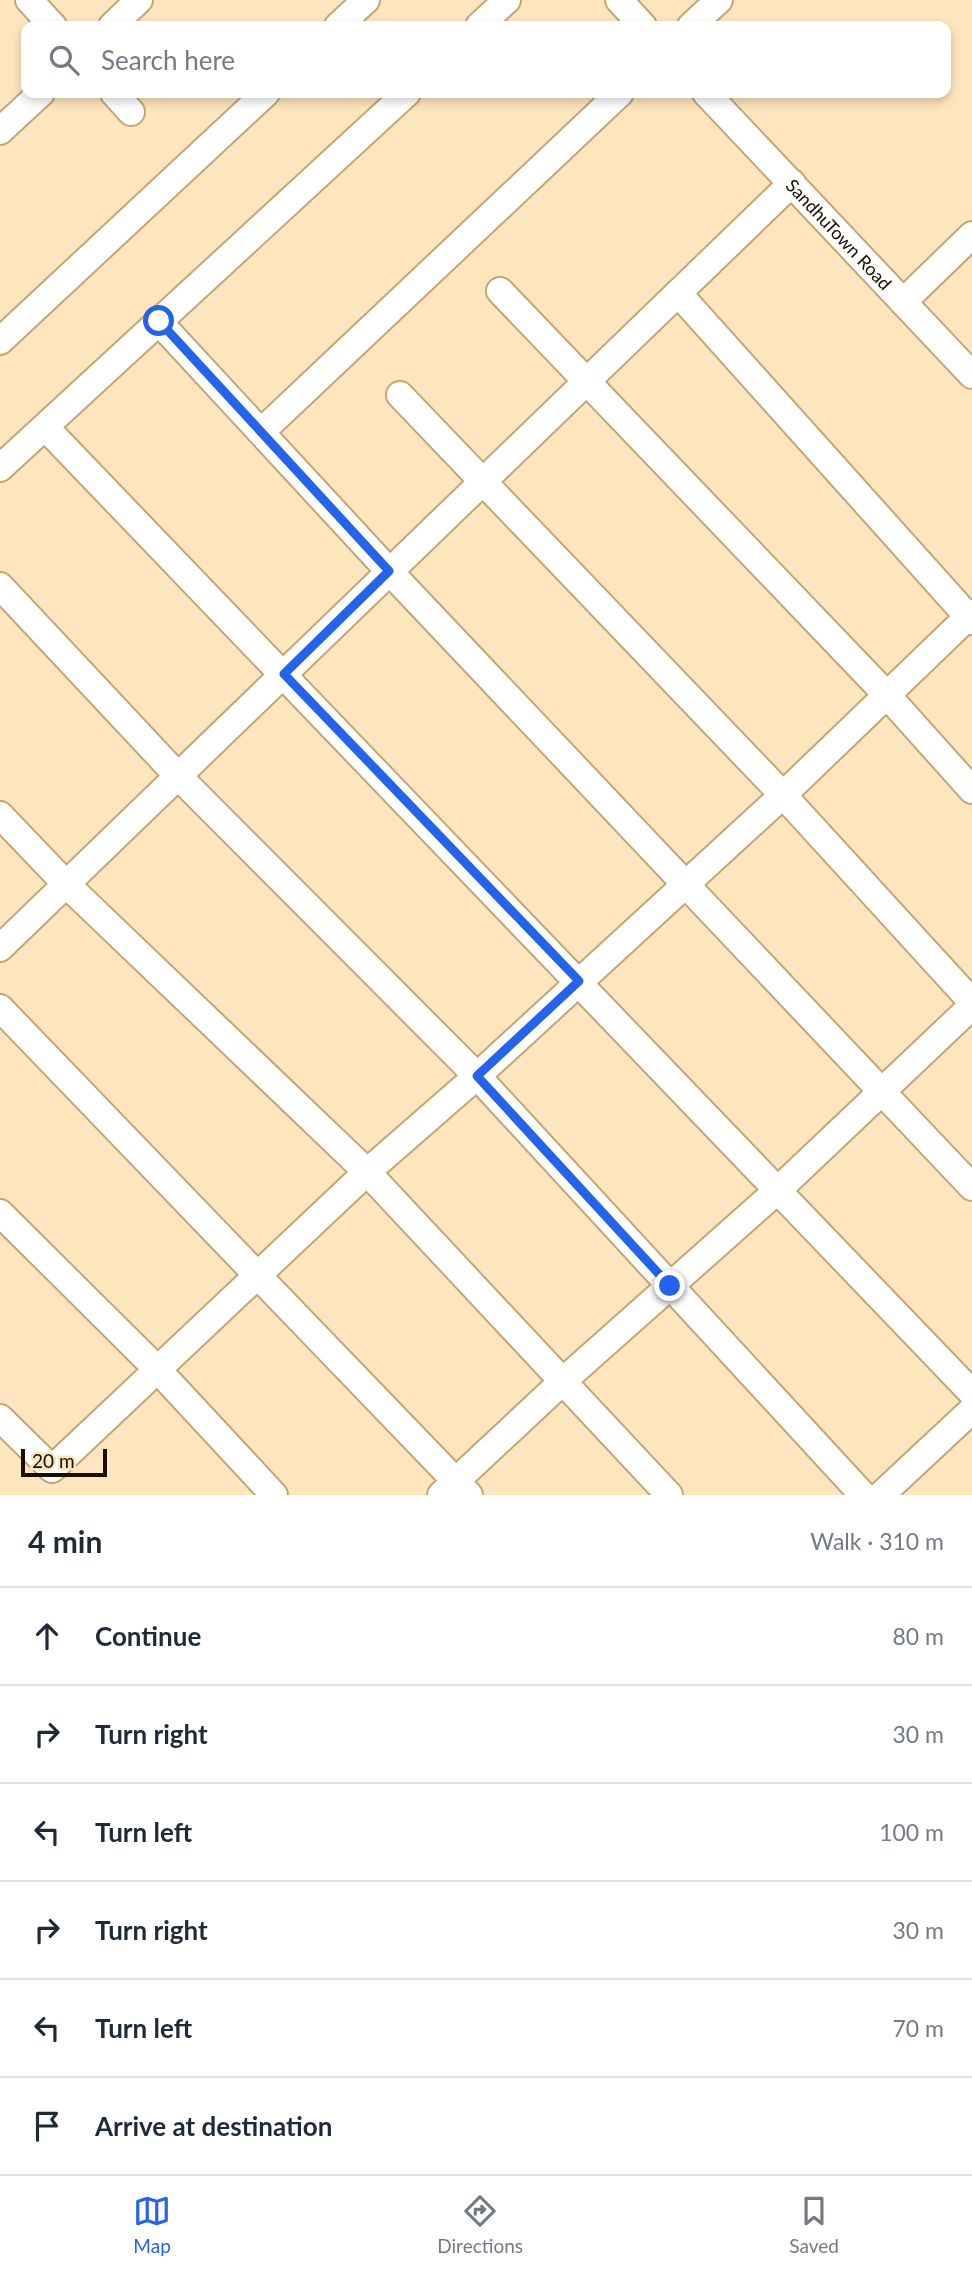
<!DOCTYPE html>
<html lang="en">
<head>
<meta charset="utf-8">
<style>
	:root { --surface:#fff; --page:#f6f6f7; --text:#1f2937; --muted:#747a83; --line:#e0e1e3; --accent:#2563eb }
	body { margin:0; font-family:Lato,sans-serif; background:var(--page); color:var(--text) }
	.scale { position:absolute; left:21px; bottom:18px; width:86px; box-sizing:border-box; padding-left:7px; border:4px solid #190e00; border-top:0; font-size:19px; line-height:24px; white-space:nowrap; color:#190e00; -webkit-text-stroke:5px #fde5bd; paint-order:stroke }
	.stop { position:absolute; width:21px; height:21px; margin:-16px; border:5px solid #2563eb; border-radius:50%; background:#fff }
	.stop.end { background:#2563eb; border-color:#fff; box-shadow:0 2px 7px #0008 }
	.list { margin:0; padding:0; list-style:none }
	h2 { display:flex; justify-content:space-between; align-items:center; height:91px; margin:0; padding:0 28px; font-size:30px }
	h2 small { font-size:23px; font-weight:400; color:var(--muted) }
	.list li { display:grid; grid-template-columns:46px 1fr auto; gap:21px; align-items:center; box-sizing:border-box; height:98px; padding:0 28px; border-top:2px solid var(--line) }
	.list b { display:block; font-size:26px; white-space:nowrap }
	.list em { font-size:23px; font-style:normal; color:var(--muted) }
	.icon { flex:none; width:38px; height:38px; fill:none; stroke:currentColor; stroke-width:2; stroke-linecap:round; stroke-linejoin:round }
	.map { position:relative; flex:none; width:972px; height:1495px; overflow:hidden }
	.search { position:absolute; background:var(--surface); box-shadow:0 4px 10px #0003; left:21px; right:21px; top:21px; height:77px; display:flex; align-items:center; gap:18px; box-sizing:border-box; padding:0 24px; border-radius:14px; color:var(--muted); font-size:26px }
	.sheet { height:679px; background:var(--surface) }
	nav { display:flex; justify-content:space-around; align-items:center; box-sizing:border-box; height:98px; border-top:2px solid var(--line); background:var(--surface); font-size:19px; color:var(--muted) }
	nav a { display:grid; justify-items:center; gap:4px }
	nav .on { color:var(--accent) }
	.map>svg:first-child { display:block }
</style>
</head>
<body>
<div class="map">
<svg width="972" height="1495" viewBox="0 0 972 1495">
	<rect width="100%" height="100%" fill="#fde5bd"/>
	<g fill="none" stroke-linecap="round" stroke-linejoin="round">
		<g stroke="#c3a676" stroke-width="30">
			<g id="street">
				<path d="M29 0 53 26"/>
				<path d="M619 0 643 26"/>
				<path d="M112 26 139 0"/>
				<path d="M338 26 366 0"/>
				<path d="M479 26 507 0"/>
				<path d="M691 26 719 0"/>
				<path d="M114 93 131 112"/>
				<path id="s1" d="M706 93 972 375"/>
				<path d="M0 131 41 93"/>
				<path d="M500 291 885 693 972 790"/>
				<path d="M678 293 972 621"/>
				<path d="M903 302 972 235"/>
				<path d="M159 322 389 571 972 1187"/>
				<path d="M0 341 266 93"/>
				<path d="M400 395 783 795 972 1002"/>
				<path d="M45 427 972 1393"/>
				<path d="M261 432 620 93"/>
				<path d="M0 468 407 93"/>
				<path d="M0 586 178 776 477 1076 863 1495"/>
				<path d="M0 815 66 884 367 1172 669 1495"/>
				<path d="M0 948 792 183"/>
				<path d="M0 1008 469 1495"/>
				<path d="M0 1213 157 1369 274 1495"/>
				<path d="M0 1418 52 1469 367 1172 477 1076 783 795 972 613"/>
				<path d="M441 1495 563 1381 778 1190 972 1006"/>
				<path d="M881 1495 972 1410"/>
			</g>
		</g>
		<use href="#street" stroke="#fff" stroke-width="26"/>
	</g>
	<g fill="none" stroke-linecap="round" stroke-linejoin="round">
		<path stroke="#2563eb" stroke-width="9" d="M159 321 389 571 284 674 579 981 477 1076 670 1286"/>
	</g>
	<g text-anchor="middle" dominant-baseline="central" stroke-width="5" stroke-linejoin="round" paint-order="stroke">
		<g font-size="18" fill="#190e00" stroke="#fde5bd">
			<text stroke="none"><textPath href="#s1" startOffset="194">SandhuTown Road</textPath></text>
		</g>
	</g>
</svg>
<div class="scale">20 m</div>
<div class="stop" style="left:159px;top:321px"></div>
<div class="stop end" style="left:670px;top:1286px"></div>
<div class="search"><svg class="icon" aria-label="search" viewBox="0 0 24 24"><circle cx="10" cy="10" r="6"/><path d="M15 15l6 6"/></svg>Search here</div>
</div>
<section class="sheet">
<h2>4 min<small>Walk · 310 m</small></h2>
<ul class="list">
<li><svg class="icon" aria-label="ahead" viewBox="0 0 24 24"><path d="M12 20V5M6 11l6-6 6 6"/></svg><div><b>Continue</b></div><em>80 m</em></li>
<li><svg class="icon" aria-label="right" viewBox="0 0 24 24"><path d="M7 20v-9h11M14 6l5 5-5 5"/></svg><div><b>Turn right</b></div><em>30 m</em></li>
<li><svg class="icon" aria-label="left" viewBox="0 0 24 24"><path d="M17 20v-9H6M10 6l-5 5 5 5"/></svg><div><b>Turn left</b></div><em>100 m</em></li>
<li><svg class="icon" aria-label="right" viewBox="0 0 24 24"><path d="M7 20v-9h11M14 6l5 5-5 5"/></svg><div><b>Turn right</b></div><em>30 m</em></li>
<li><svg class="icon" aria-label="left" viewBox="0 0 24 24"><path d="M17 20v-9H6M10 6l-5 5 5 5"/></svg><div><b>Turn left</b></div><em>70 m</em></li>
<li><svg class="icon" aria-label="arrive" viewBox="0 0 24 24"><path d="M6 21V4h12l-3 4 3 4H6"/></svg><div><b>Arrive at destination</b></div></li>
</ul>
</section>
<nav>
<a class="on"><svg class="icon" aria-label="map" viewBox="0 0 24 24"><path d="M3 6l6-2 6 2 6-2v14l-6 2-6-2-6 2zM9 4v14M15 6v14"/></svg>Map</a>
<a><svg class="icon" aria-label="directions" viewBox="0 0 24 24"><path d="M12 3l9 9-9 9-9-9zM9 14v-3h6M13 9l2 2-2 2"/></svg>Directions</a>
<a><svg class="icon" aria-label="saved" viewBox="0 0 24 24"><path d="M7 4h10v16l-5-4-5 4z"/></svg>Saved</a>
</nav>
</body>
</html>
